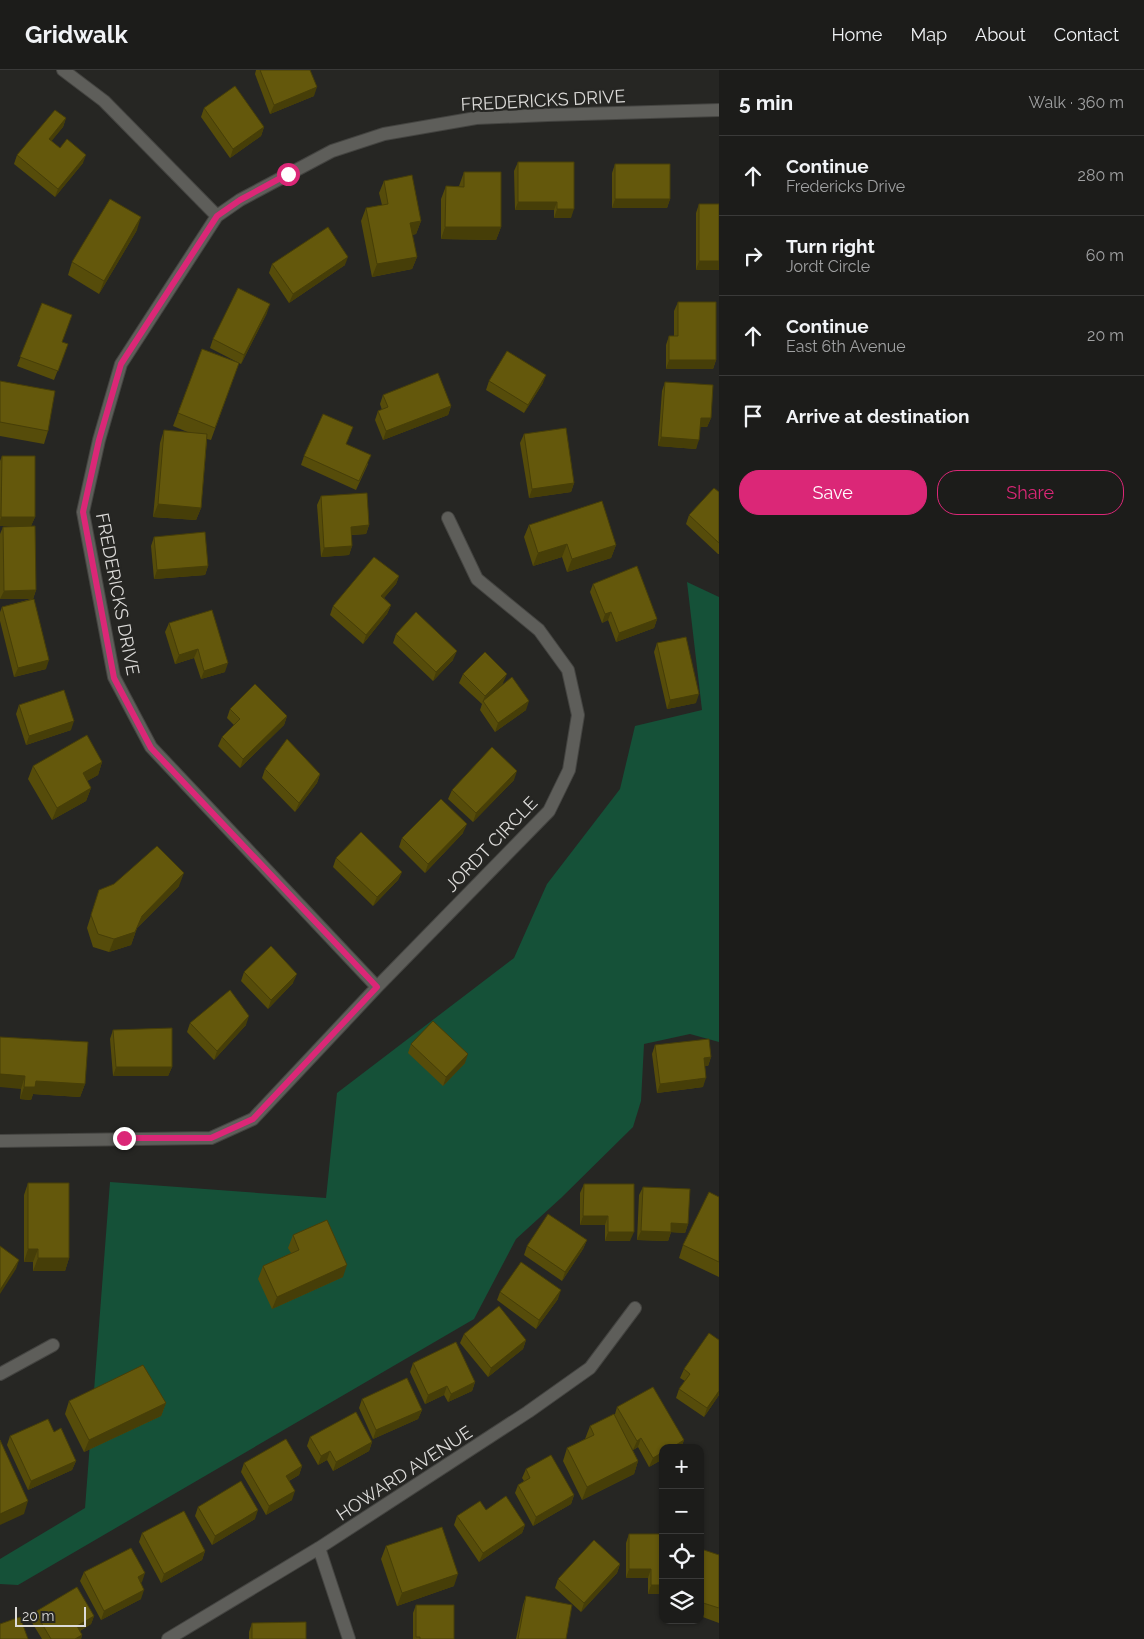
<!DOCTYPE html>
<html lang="en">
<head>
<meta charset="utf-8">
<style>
	:root { --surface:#1c1c1a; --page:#252523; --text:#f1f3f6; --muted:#a0a1a2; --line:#3a3a39; --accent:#db2777 }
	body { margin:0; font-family:Raleway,sans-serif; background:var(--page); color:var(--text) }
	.controls { position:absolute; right:15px; bottom:15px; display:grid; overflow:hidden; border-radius:10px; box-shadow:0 1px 4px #0004 }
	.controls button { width:45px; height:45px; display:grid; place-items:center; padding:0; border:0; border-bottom:1px solid var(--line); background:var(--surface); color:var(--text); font:25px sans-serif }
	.scale { position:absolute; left:15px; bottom:12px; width:71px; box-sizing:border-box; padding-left:5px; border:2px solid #dcdbd9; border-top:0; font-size:14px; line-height:18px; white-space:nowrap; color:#dcdbd9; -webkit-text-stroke:4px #262623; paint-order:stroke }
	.stop { position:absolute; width:15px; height:15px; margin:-11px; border:4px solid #db2777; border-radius:50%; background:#fff }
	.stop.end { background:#db2777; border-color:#fff; box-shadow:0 1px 5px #0008 }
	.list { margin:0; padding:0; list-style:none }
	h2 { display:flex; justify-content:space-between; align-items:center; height:65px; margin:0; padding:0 20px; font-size:21px }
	h2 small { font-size:16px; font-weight:400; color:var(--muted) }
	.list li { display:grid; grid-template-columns:32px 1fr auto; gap:15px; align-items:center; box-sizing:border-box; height:80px; padding:0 20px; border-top:1px solid var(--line) }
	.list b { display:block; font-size:19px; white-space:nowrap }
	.list p { margin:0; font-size:16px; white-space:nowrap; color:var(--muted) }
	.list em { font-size:16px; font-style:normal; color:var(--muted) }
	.actions { display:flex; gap:10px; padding:15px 20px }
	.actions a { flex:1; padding:11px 0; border:1px solid var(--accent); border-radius:20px; text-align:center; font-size:18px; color:var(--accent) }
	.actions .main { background:var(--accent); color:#fff }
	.icon { flex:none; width:28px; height:28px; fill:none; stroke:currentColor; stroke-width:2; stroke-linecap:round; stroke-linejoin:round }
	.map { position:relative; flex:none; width:719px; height:1569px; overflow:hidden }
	header { display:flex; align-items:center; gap:30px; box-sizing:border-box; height:70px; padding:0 25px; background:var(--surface); border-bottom:1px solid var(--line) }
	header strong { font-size:24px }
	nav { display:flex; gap:28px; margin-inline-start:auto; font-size:18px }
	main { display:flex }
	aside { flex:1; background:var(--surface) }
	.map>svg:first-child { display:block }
</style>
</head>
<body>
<header>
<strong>Gridwalk</strong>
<nav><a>Home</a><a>Map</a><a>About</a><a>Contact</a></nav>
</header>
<main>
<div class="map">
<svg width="719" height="1569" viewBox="0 0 719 1569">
	<rect width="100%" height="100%" fill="#262623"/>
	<path fill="#155138" d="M687 512 719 527V972L690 964 644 974 641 1031 633 1057 561 1128 516 1169 474 1249 18 1515 0 1514V1489L85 1438 110 1112 326 1128 337 1023 514 888 547 814 620 719 635 656 702 640Z"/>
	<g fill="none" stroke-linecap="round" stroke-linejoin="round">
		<g stroke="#444441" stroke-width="14">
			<path id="minor" d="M63 0 104 31 217 146
				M377 917 151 677 114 607 83 442 99 370 121 294 217 146 240 130 332 81 384 64 476 48 548 45 719 40
				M0 1071 211 1068 253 1049 377 917 549 741 569 700 578 645 568 600 539 560 477 509 448 448
				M0 1304 53 1275
				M319 1478 349 1569
				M168 1569 319 1478 528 1342 590 1298 635 1238"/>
		</g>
		<use href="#minor" stroke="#5e5e5a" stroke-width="12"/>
	</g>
	<path fill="#564c0a" d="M256 0H310L314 26 270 44 255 4Z
		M204 38 264 57 261 66 230 88 201 47Z
		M66 48 63 57 51 71 60 78 83 93 55 127 14 94 17 85Z
		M518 92H574L571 148H554V140H515L514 101Z
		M615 94 670 129 667 138H612V103Z
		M464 102 501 157 496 170 441 169V129L446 116H459Z
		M384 111 421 151 416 164 412 165 417 187 412 199 372 207 361 151 366 138 382 135 379 123Z
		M699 134 719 200H696V143Z
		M137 160 99 224 68 205 72 192Z
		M272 194 345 195 289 233 269 203Z
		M678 232 716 290 713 299H666V275L669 266H674V241Z
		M42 233 62 272 68 274 54 310 17 296Z
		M267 243 241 294 210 278 213 269Z
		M202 279 239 293 211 370 207 369 201 438 196 450 153 447 160 373 164 360 190 363 173 356Z
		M0 311 48 361 44 374 0 366Z
		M489 311 543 313 524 343 486 320Z
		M665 312 711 348 707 357H700L696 379 658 376 662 321Z
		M383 325 451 336 448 345 383 370 375 350 378 341 382 340 380 334Z
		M353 357 346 374 368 394 356 420 301 395 304 386Z
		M524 364 574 413 571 422 529 428 520 373Z
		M2 386 35 447 31 456 36 520 33 529 46 599 14 607 0 551V542L2 537 31 529H0V464L3 457 29 456H0V391Z
		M719 422V484H718L686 454 689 445Z
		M321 426 369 455 366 464 351 465 352 476 349 485 321 487 317 435Z
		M529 455 616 475 611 488 567 502 562 487 533 496 524 467Z
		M154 467 208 496 205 505 154 509 151 476Z
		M399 506 396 514 384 528 391 535 387 544 363 574 330 545 333 536Z
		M593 514 657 549 654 558 616 572 608 550 602 553 590 522Z
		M169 553 225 602 201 609 194 588 175 594 165 562Z
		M396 564 453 590 433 611 393 573Z
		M657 573 696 633 667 639 654 582Z
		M463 604 503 613 496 620 526 640 495 662 480 640 482 634 459 613Z
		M19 635 71 660 26 675 16 644Z
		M230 639 287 646 284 655 240 698 218 676 222 667 234 655 227 648Z
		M102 692 98 705 87 711 91 718 86 731 52 750 28 709 33 696Z
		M265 699 320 704 317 713 295 742 262 708Z
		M514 710 473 752 448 729 452 720Z
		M463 763 425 803 399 777 402 768Z
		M336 788 402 802 398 810 373 836 333 797Z
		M179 816 137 858 131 875 109 882 93 877 87 858 99 820Z
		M244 902 293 913 268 939 241 911Z
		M190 953 246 955 214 990 187 962Z
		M113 960 172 997 168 1006H113L110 969Z
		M0 967 85 1014 80 1027 33 1024 31 1030 20 1029 21 1019Z
		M411 974 465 993 443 1016 408 983Z
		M655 975 711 987 708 996H705L703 1017 657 1023 652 984Z
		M28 1113 69 1188 65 1201H33V1192H24V1125Z
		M584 1114 630 1171H605V1155H580V1123Z
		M643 1117 688 1154 685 1163 671 1162 668 1171 637 1170 639 1125Z
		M719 1127V1207L679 1188 683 1175Z
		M293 1165 343 1207 272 1239 258 1209 263 1196 291 1183 288 1178Z
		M587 1170 583 1179 562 1211 524 1185 527 1176Z
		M500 1222 558 1229 536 1259 497 1230Z
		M464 1264 526 1270 523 1279 488 1307 460 1273Z
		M413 1293 475 1312 472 1321 448 1332 444 1325 425 1334 410 1302Z
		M684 1299 719 1325 704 1347 676 1328 679 1319 685 1311 680 1308Z
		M362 1329 422 1340 418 1349 373 1369 359 1338Z
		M69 1331 166 1333 161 1346 84 1382 65 1344Z
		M617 1337 684 1370 681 1378H663V1389L649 1397 638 1377 633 1380 628 1371 638 1391 634 1404 582 1430 563 1391 567 1378 585 1369 590 1356 615 1344Z
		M54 1362 76 1391 72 1400 28 1420 7 1375 10 1366Z
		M310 1367 372 1372 369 1381 333 1401 327 1390 318 1395 307 1376Z
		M244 1393 302 1396 299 1405 289 1411 292 1430 266 1445 241 1402Z
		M526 1399 574 1425 571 1434 533 1456 515 1423 518 1415 524 1411 522 1408Z
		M198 1437 255 1449 212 1475 195 1446Z
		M486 1440 525 1455 522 1463 479 1492 454 1455 457 1446Z
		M142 1463 205 1481 202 1490 161 1513 139 1472Z
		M629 1464H663V1524H648V1508H626V1473Z
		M386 1476 454 1516 397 1536 381 1489Z
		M700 1480 719 1485V1553L700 1546Z
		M620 1494 617 1503 581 1542 555 1518 558 1509Z
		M84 1502 142 1512 140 1513 141 1529 101 1550 80 1511Z
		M526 1526 566 1569H516L523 1535Z
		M416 1535 454 1569H413V1543Z
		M35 1542 94 1546 91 1554 80 1561 82 1565 81 1569H42L31 1551Z
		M252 1553 306 1569H249V1562Z"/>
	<path fill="#463e08" d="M317 17 314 26 270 44 274 35Z
		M66 48 63 57 46 78 49 69Z
		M264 57 261 66 230 88 233 79Z
		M86 85 83 93 55 127 58 119Z
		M615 129H670L667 138H612Z
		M518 132H557L554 140H515Z
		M557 139H574L571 148H554Z
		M141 147 137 160 99 224 104 211Z
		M421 151 416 164 406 166 410 153Z
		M445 157H501L496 170 441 169Z
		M348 187 345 195 289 233 293 224Z
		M417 187 412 199 372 207 377 194Z
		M699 191H719V200H696Z
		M270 234 267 243 241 294 244 285Z
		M669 290H716L713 299H666Z
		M546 305 543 313 524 343 528 335Z
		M451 336 448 345 383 370 386 361Z
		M701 348H711L707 357H697Z
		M661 367 699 370 696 379 658 376Z
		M574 413 571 422 529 428 532 419Z
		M158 434 201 438 196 450 153 447Z
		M1 447H35L31 456H0V451Z
		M369 455 366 464 347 465 351 457Z
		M567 474 562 487 533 496 538 483Z
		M616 475 611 488 567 502 572 489Z
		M352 476 349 485 321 487 324 478Z
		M208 496 205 505 154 509 157 500Z
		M399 506 396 514 378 535 381 526Z
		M36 520 33 529H0L4 521Z
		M391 535 387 544 363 574 366 565Z
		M611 542 608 550 602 553 605 544Z
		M657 549 654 558 616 572 619 563Z
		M198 579 194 588 175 594 179 585Z
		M457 581 453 590 433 611 436 602Z
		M49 590 46 599 14 607 18 598Z
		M228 593 225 602 201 609 204 601Z
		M507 604 503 613 484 632 483 631 481 635 485 626Z
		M699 624 696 633 667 639 670 630Z
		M529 631 526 640 495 662 498 653Z
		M287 646 284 655 240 698 243 689Z
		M74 651 71 660 26 675 29 666Z
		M102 692 98 705 78 716 83 703Z
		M517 701 514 710 473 752 476 743Z
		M320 704 317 713 295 742 299 733Z
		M91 718 86 731 52 750 57 738Z
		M467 754 463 763 425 803 428 794Z
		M402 802 398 810 373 836 377 827Z
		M184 803 179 816 137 858 131 875 109 882 114 869 142 846Z
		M297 904 293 913 268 939 271 930Z
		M249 946 246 955 214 990 217 981Z
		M468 984 465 993 443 1016 446 1007Z
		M711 987 708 996H700L704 988Z
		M116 997H172L168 1006H113Z
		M0 1004 25 1006 21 1019 0 1017Z
		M706 1008 703 1017 657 1023 660 1014Z
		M36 1011 85 1014 80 1027 33 1024 31 1030 20 1029 24 1017Z
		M583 1146H608L605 1155H580Z
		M671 1153 688 1154 685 1163 668 1162Z
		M641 1161 671 1162 668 1171 637 1170Z
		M608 1162H634L630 1171H605Z
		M587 1170 583 1179 562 1211 565 1202Z
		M28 1179H38L33 1192H24Z
		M38 1188H69L65 1201H33Z
		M19 1190 16 1199 0 1224V1220Z
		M347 1195 343 1207 272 1239 277 1227Z
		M561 1220 558 1229 536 1259 539 1250Z
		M526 1270 523 1279 488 1307 491 1298Z
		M475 1312 472 1321 448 1332 451 1324Z
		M447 1316 444 1325 425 1334 428 1325Z
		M719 1321V1325L704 1347 707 1338Z
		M166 1333 161 1346 84 1382 89 1370Z
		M422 1340 418 1349 373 1369 376 1360Z
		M641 1368 638 1377 633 1380 637 1371Z
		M684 1370 681 1378H671Z
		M372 1372 369 1381 333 1401 336 1392Z
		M330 1381 327 1390 318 1395 321 1386Z
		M663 1382V1389L649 1397 653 1388Z
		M76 1391 72 1400 28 1420 31 1411Z
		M638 1391 634 1404 582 1430 587 1417Z
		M302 1396 299 1405 283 1414 286 1406Z
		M295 1421 292 1430 266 1445 269 1436Z
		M574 1425 571 1434 533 1456 536 1447Z
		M28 1431 24 1444 0 1455V1444Z
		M258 1440 255 1449 212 1475 215 1466Z
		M525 1455 522 1463 479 1492 483 1483Z
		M205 1481 202 1490 161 1513 164 1504Z
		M620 1494 617 1503 581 1542 584 1533Z
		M629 1499H651L648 1508H626Z
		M145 1503 142 1512 134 1516 138 1507Z
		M458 1504 454 1516 397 1536 402 1523Z
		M651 1515H663V1524H648Z
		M144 1520 141 1529 101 1550 104 1541Z
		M94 1546 91 1554 73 1565 77 1556Z
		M82 1565 81 1569H75Z"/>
	<path fill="#64580c" stroke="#463e08" d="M260 0H310L317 17 274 35Z
		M235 16 264 57 233 79 204 38Z
		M55 40 66 48 49 69 60 78 67 69 86 85 58 119 17 85Z
		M518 92H574V139H557V132H518Z
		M615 94H670V129H615Z
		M464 102H501V157H445L446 116 464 117Z
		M412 105 421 151 410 153 417 187 377 194 366 138 388 134 384 111Z
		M110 129 141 147 104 211 72 192Z
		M699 134H719V191H699Z
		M328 157 348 187 293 224 272 194Z
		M238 218 270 234 244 285 213 269Z
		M678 232H716V290H669V266H678Z
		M42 233 72 245 62 272 68 274 58 301 20 287Z
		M202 279 239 293 215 358 178 343Z
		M507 281 546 305 528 335 489 311Z
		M438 303 451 336 386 361 378 341 388 337 383 325Z
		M0 311 55 321 48 361 0 352Z
		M665 312 713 315 711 348H701L699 370 661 367Z
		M323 344 353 357 346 374 371 385 359 411 304 386Z
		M566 358 574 413 532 419 524 364Z
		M164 360 207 364 201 438 158 434Z
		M2 386H35V447H1Z
		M714 418 719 422V473L689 445Z
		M367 423 369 455 351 457 352 476 324 478 321 426Z
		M602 431 616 475 572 489 567 474 538 483 529 455Z
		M35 456 36 520 4 521 3 457Z
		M205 462 208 496 157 500 154 467Z
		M374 487 399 506 381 526 391 535 366 565 333 536Z
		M637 496 657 549 619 563 611 542 605 544 593 514Z
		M34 529 49 590 18 598 2 537Z
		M212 540 228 593 204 601 198 579 179 585 169 553Z
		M416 542 457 581 436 602 396 564Z
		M686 567 699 624 670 630 657 573Z
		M485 582 507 604 485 626 463 604Z
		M512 607 529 631 498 653 483 631Z
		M255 614 287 646 243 689 222 667 240 649 230 639Z
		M64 620 74 651 29 666 19 635Z
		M87 665 102 692 83 703 91 718 57 738 33 696Z
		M287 669 320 704 299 733 265 699Z
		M492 677 517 701 476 743 452 720Z
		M441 729 467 754 428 794 402 768Z
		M361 762 402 802 377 827 336 788Z
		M157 776 184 803 142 846 135 862 114 869 98 864 91 845 99 820 114 814Z
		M271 876 297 904 271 930 244 902Z
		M230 920 249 946 217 981 190 953Z
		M433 951 468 984 446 1007 411 974Z
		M172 958V997H116L113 960Z
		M0 967 88 972 85 1014 36 1011 35 1017H24L25 1006 0 1004Z
		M709 969 711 987 704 988 706 1008 660 1014 655 975Z
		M28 1113H69V1188H38V1179H28Z
		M584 1114H634V1162H608V1146H583Z
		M643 1117 690 1119 688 1154 671 1153V1162L641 1161Z
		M709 1122 719 1127V1192L683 1175Z
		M548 1144 587 1170 565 1202 527 1176Z
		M327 1150 347 1195 277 1227 263 1196 299 1180 293 1165Z
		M0 1176 19 1190 0 1220Z
		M521 1192 561 1220 539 1250 500 1222Z
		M499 1236 526 1270 491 1298 464 1264Z
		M709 1263 719 1270V1321L707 1338 679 1319 690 1304 684 1299Z
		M456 1272 475 1312 451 1324 447 1316 428 1325 413 1293Z
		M143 1295 166 1333 89 1370 69 1331Z
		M407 1308 422 1340 376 1360 362 1329Z
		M653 1317 684 1370 671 1378H663V1382L653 1388 641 1368 637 1371 617 1337Z
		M356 1342 372 1372 336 1392 330 1381 321 1386 310 1367Z
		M614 1344 638 1391 587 1417 567 1378 594 1365 590 1356Z
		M48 1349 54 1362 61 1358 76 1391 31 1411 10 1366Z
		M286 1369 302 1396 286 1406 295 1421 269 1436 244 1393Z
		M0 1370 28 1431 0 1444Z
		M551 1385 574 1425 536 1447 518 1415 530 1408 526 1399Z
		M241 1411 258 1440 215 1466 198 1437Z
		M506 1426 525 1455 483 1483 457 1446 480 1431 486 1440Z
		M184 1441 205 1481 164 1504 142 1463Z
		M442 1457 458 1504 402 1523 386 1476Z
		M629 1464H663V1515H651V1499H629Z
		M594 1470 620 1494 584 1533 558 1509Z
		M131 1478 145 1503 138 1507 144 1520 104 1541 84 1502Z
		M701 1479 719 1485V1538L700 1532Z
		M77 1517 94 1546 77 1556 82 1565 75 1569H51L35 1542Z
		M526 1526 572 1535 566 1569H518Z
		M416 1535H454V1569H420V1567H416Z
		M20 1547 28 1569H0V1554Z
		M306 1552V1569H252V1553Z"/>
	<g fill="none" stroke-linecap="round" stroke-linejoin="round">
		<path stroke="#db2777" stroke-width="6" d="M124 1068H211L253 1049 377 917 151 678 114 608 83 442 99 370 121 294 217 146 240 130 288 104"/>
	</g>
	<g text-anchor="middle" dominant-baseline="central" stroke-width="4.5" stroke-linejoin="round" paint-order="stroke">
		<g font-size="18" fill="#dcdbd9" stroke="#262623">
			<text transform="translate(543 30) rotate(-3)">FREDERICKS DRIVE</text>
			<text transform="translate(118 524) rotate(79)">FREDERICKS DRIVE</text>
			<text transform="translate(491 774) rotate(-46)">JORDT CIRCLE</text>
			<text transform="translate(404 1403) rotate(-33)">HOWARD AVENUE</text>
		</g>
	</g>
</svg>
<div class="controls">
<button>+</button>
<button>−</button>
<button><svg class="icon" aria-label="locate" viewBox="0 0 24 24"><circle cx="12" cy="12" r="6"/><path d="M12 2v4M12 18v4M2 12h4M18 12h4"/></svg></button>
<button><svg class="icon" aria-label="layers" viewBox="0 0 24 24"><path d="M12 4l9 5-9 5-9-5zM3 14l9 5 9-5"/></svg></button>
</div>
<div class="scale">20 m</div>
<div class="stop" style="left:288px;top:104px"></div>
<div class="stop end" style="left:124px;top:1068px"></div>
</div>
<aside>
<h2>5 min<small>Walk · 360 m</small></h2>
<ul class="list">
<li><svg class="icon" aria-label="ahead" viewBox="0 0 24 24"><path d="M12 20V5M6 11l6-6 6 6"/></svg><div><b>Continue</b><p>Fredericks Drive</p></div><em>280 m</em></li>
<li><svg class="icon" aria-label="right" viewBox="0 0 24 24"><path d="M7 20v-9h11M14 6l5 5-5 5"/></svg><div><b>Turn right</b><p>Jordt Circle</p></div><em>60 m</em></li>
<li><svg class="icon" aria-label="ahead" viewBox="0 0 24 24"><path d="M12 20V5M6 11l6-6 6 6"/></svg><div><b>Continue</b><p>East 6th Avenue</p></div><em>20 m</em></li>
<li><svg class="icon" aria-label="arrive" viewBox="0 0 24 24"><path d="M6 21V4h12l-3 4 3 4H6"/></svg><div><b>Arrive at destination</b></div></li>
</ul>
<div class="actions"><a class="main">Save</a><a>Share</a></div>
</aside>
</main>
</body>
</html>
